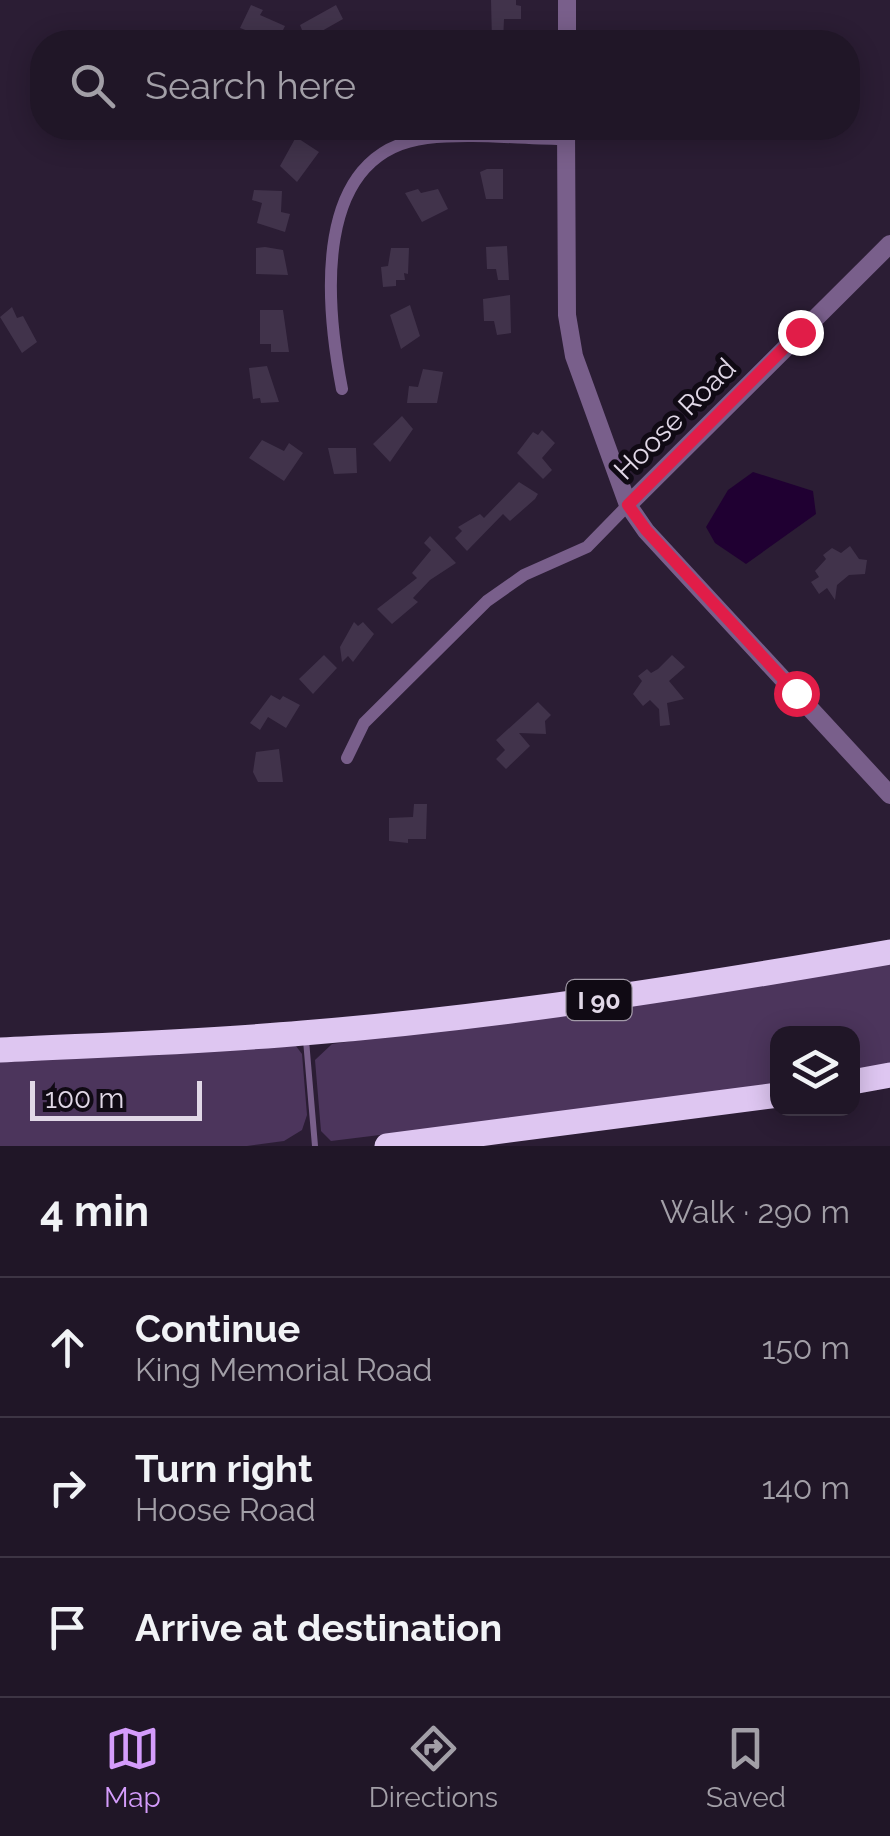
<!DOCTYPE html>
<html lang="en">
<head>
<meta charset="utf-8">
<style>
	:root { --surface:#201627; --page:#281f2f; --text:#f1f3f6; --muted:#a29fa7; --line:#3d3544; --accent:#d49cfb }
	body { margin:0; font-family:Raleway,sans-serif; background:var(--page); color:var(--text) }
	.controls { position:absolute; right:30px; bottom:30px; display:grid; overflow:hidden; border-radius:20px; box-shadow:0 5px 25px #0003 }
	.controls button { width:90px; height:90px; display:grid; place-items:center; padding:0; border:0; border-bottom:2px solid var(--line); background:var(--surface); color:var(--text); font:50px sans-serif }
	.scale { position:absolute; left:30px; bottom:25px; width:172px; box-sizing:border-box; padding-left:10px; border:5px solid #e1d8e7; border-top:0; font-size:28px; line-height:35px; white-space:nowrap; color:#e1d8e7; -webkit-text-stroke:8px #100a14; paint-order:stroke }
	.stop { position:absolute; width:30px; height:30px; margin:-22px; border:8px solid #e11d48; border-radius:50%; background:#fff }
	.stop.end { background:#e11d48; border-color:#fff; box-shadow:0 2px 10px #0008 }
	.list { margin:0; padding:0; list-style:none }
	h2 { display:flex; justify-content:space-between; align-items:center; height:130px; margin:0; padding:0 40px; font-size:42px }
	h2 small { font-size:32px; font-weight:400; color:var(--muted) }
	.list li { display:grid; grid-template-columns:65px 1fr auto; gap:30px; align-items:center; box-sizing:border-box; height:140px; padding:0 40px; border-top:2px solid var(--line) }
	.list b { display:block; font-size:38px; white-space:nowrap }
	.list p { margin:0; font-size:32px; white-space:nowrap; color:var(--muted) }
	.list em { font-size:32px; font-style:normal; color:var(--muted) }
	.icon { flex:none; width:55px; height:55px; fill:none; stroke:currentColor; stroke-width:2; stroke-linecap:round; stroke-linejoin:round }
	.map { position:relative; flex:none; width:890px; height:1146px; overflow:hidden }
	.search { position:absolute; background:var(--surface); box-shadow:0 5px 25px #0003; left:30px; right:30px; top:30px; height:110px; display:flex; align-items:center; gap:25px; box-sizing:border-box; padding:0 35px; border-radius:40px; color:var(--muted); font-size:38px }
	.sheet { height:550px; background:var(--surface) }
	nav { display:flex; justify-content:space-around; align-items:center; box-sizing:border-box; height:140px; border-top:2px solid var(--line); background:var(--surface); font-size:28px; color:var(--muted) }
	nav a { display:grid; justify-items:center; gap:5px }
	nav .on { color:var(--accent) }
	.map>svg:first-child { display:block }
</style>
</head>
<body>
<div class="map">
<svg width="890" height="1146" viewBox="0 0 890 1146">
	<rect width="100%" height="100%" fill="#2b1d34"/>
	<path fill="#4c355c" d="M890 963V1067L853 1074 852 1034H778L777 1086 331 1141 321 1131 315 1060 332 1044Z
		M296 1046 302 1054 307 1115 302 1130 284 1141 247 1146H0V1059Z"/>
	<path fill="#200032" d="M753 472 813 491 816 514 746 564 715 543 706 527 728 490Z"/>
	<path fill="#41334b" d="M491 0H516V5L521 6V19H504L503 42 492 41Z
		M251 5 263 10 260 15 285 26 277 42 240 28Z
		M336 5 343 19 306 40 300 25Z
		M296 137 319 152 297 182 280 166Z
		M487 169H503V199H486L480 172Z
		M418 189 421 193 438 189 448 209 422 222 405 193Z
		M254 190 282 191 281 212 290 214 285 232 257 223 262 203 252 200Z
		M507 246 509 280H498L496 269H487L486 247Z
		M265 247 283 250 288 275 256 274V248Z
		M391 248H409L408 274 404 273 405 280H396V286L383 287 381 267 388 266Z
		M510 295 511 333 497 335 494 321H484L483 299Z
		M410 305 420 336 401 349 390 315Z
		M12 307 17 318 23 316 37 342 22 353 0 317Z
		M260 310H283L289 352H271V344H260Z
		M267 366 279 402 261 403 260 398 253 399 249 368Z
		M423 369 443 372 437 403H407L409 386 418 387Z
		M402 416 413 429 390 462 373 444Z
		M542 430 555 443 542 458 552 470 543 479 517 453 533 432 538 435Z
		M262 440 284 451 289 443 303 453 284 481 249 458Z
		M328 448H356L357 473 334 474Z
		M519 482 538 494 535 499 510 521 503 514 467 551 455 538 462 531 458 527 480 514 484 518Z
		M430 536 456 563 430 580 413 598 418 602 392 624 377 609 417 578 412 573 431 550 424 543Z
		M850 546 859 559 867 560 865 574 849 575 837 585 835 600 827 588 819 594 811 582 819 577 815 571 826 559 823 555 832 548 841 553Z
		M354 622 358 626 363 622 374 634 353 662 348 656 342 662 340 647Z
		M324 655 337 668 313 694 299 679Z
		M672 655 685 667 669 681 684 699 667 703 670 725 660 726 659 709 650 700 643 706 633 694 642 681 638 676 647 669 651 673 658 669Z
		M271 695 280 700 283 696 300 705 286 728 268 717 260 730 250 723Z
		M538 702 551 715 545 721 546 734 519 733 530 746 506 769 496 759 505 750 496 740Z
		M279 749 283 782H258L253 772 256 752Z
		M414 804H427L426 839H408V843L389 841V818L413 817Z"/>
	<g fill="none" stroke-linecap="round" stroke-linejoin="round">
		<path stroke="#795f8b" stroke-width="6" d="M306 1040 315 1146"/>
		<path stroke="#795f8b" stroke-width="12" d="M342 389C326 306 310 152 427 138 472 133 521 139 566 139
			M347 758 364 723 487 601 524 575 587 547 628 505"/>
		<path stroke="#795f8b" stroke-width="18" d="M567 42V0
			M566 128 567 315 574 356 628 505 646 531 890 795
			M628 505 890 244"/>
		<path stroke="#dec6f1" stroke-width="25" d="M0 1050C101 1045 202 1042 303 1033 500 1017 695 986 890 952
			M852 1082 890 1075
			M387 1146 778 1095"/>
	</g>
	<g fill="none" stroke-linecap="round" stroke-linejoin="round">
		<path stroke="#e11d48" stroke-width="12" d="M796 693 646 530 628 505 800 332"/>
	</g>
	<g text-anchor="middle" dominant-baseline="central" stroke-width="10" stroke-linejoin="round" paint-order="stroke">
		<rect fill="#100a14" stroke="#a29aa8" stroke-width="2.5" x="566.5" y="980" width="65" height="40" rx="8"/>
		<g font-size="25" font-weight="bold" fill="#e1d8e7">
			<text x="599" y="1000">I 90</text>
		</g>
		<g font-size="28" fill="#e1d8e7" stroke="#100a14">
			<text transform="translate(675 419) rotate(-45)">Hoose Road</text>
		</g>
	</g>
</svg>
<div class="controls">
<button><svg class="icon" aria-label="layers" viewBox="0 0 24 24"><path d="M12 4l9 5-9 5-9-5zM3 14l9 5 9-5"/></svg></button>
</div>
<div class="scale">100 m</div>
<div class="stop" style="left:796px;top:693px"></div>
<div class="stop end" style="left:800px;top:332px"></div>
<div class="search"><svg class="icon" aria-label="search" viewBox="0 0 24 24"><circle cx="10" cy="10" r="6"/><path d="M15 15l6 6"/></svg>Search here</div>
</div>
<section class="sheet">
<h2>4 min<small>Walk · 290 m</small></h2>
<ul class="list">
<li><svg class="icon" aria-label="ahead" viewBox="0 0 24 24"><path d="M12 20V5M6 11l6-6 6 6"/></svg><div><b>Continue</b><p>King Memorial Road</p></div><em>150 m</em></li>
<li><svg class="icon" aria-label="right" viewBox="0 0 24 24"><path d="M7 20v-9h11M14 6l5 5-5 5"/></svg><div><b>Turn right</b><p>Hoose Road</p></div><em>140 m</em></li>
<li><svg class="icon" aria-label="arrive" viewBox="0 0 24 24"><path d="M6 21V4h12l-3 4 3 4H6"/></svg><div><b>Arrive at destination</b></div></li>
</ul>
</section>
<nav>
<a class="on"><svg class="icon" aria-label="map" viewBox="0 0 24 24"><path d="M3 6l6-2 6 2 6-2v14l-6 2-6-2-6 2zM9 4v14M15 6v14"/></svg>Map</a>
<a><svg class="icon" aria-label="directions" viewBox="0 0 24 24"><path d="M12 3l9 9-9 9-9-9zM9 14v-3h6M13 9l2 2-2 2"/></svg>Directions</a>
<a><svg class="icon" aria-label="saved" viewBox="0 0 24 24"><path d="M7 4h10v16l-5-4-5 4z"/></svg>Saved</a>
</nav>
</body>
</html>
